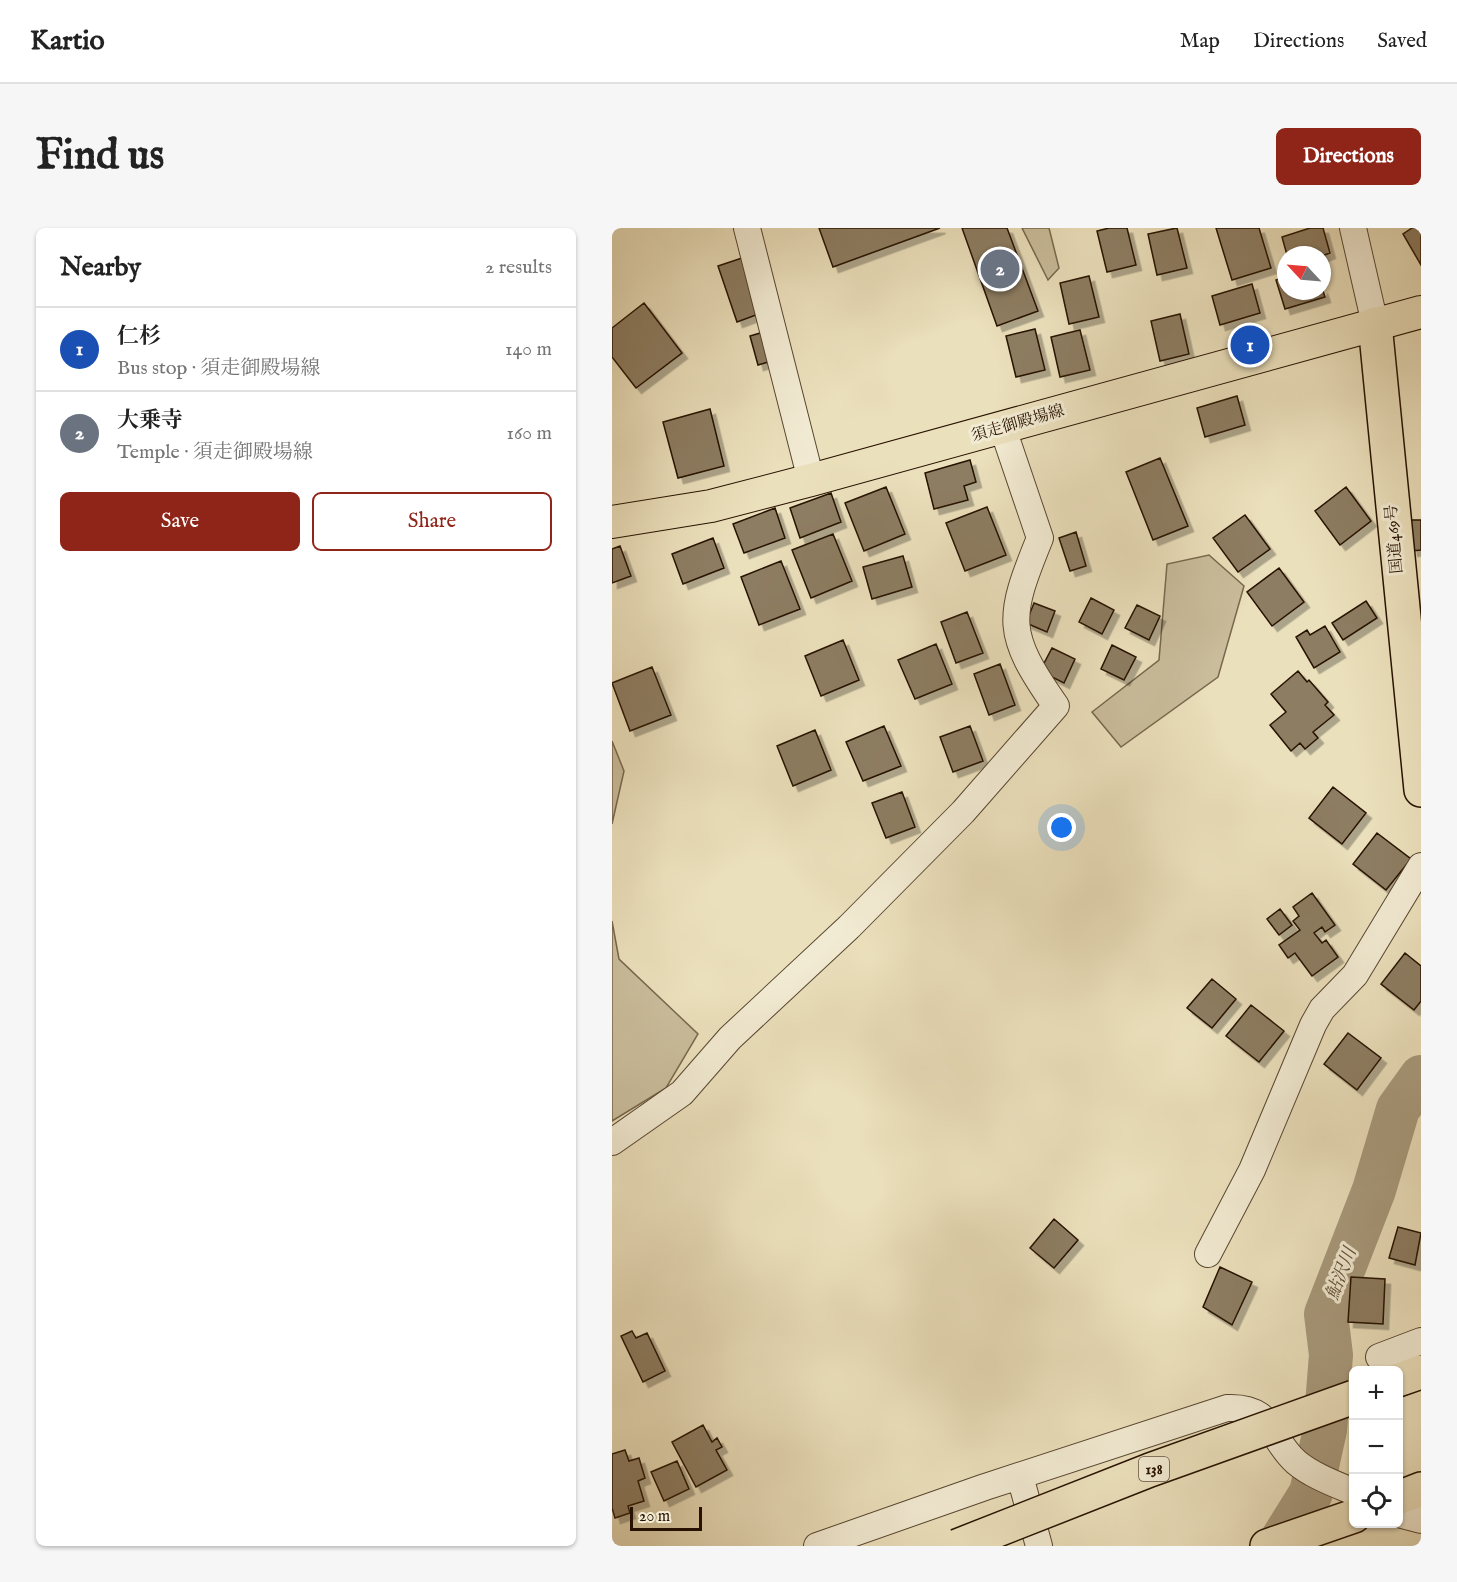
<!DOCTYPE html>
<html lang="en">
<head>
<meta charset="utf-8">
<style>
	:root { --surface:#fff; --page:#f6f6f6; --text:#222; --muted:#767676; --line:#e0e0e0; --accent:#8f2418 }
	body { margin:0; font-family:"IM FELL English","Noto Serif JP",serif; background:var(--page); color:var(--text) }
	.controls { position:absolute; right:18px; bottom:18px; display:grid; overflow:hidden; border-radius:9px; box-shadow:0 2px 4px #0004 }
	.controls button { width:54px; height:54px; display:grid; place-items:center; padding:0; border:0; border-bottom:2px solid var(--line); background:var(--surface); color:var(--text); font:30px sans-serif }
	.compass { position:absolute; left:665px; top:18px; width:54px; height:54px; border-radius:50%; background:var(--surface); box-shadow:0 2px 4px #0004; rotate:296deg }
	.scale { position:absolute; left:18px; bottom:15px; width:72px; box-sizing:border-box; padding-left:6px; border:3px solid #271201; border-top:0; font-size:16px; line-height:21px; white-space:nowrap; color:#271201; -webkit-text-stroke:4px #f2ebd3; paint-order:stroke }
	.you { position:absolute; left:450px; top:600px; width:21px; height:21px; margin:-15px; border:4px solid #fff; border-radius:50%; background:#1a73e8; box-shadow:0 0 0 9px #1a73e833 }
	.badge { display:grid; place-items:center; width:39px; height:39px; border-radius:50%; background:var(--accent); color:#fff; font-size:20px; font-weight:700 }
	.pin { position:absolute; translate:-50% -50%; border:3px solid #fff; box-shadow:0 2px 6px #0006 }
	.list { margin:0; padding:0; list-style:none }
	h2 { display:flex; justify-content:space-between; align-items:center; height:78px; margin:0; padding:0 24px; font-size:26px }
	h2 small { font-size:20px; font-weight:400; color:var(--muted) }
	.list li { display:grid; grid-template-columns:39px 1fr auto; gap:18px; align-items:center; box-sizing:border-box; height:84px; padding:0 24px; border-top:2px solid var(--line) }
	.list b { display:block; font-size:22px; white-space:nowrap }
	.list p { margin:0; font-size:20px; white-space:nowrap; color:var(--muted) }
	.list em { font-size:20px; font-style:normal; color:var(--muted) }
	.actions { display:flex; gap:12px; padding:18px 24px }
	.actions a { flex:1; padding:14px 0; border:2px solid var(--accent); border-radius:9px; text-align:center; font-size:21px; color:var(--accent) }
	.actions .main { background:var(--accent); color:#fff }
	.icon { flex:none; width:33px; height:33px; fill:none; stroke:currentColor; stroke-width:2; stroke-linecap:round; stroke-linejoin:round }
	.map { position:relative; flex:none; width:809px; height:1318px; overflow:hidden; border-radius:9px }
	header { display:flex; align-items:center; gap:36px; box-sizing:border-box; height:84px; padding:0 30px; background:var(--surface); border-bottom:2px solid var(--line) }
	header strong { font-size:28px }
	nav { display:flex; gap:33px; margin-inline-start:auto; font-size:21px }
	.intro { display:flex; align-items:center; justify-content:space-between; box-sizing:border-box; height:144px; padding:0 36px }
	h1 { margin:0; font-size:42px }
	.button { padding:15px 27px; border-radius:9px; background:var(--accent); color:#fff; font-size:21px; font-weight:700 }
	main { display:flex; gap:36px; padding:0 36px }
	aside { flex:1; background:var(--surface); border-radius:9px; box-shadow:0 2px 4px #0004 }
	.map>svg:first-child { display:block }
</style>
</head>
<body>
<header>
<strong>Kartio</strong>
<nav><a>Map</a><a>Directions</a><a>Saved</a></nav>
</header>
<div class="intro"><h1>Find us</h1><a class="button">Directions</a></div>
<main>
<aside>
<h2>Nearby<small>2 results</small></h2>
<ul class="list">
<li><span class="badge" style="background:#1a4fb4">1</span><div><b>仁杉</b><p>Bus stop · 須走御殿場線</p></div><em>140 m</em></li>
<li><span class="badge" style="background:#6b7280">2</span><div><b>大乗寺</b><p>Temple · 須走御殿場線</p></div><em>160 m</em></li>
</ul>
<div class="actions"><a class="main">Save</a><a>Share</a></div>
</aside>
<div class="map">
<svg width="809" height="1318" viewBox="0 0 809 1318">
	<defs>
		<filter id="shadow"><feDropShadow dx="5.5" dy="5.5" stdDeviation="0" flood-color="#0004"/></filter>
	</defs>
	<rect width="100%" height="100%" fill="#ebe0bc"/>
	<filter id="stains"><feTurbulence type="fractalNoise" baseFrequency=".00333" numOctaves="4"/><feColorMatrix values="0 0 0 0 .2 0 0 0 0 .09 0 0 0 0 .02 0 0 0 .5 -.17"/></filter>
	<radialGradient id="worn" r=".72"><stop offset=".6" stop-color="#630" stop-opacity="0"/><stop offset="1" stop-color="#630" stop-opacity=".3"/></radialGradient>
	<path fill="#cabd9c" stroke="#78684e" stroke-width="1.5" d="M410 0H437L447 40 436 52Z
		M597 327 632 358 606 449 509 519 480 484 547 432 555 336Z
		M0 513 12 543 0 596Z
		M0 693 7 731 86 806 54 860 0 893Z"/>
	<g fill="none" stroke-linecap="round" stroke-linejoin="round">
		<path stroke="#a89a7c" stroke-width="44" d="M666 1318 699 1265 713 1202 719 1127 714 1086 762 962 786 881 809 849"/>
	</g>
	<path fill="#8d7d62" stroke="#271201" stroke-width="1.5" filter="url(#shadow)" d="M207 0H328L221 39Z
		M350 0H395L426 83 385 98Z
		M497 0H515L524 37 495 44 485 3Z
		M565 0 575 40 545 47 536 6Z
		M604 0H647L659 40 620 52Z
		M698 0H711L718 25 710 28 675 27 670 9Z
		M800 0H809V37L791 6Z
		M133 29 152 84 125 94 106 38Z
		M477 48 487 89 457 96 448 55Z
		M674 49V63H710V60L713 69 673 81 664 52Z
		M640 56 648 85 608 97 600 68Z
		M32 75 70 125 24 160 0 129V100Z
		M568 86 577 126 548 133 539 93Z
		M423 101 433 142 404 149 394 108Z
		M468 102 478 142 448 149 439 109Z
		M155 103 163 132 146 137 138 108Z
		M625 168 633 197 593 209 585 180Z
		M98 181 112 238 66 250 51 194Z
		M548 230 576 298 541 312 514 244Z
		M358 232 364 254 352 258 356 272 322 281 313 245Z
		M274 259 293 306 252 323 233 275Z
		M734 259 759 293 728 317 703 283Z
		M219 265 229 294 188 310 178 280Z
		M375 279 394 327 353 343 334 295Z
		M163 280 173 310 132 325 121 296Z
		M633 287 658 321 626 344 601 310Z
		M798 292H809V322L800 323Z
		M464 304 474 338 458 343 447 310Z
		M221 306 240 353 199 370 180 322Z
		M101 310 112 340 71 356 60 326Z
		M8 318 19 348 0 355V321Z
		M291 328 300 359 260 371 251 339Z
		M169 333 188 381 147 397 129 349Z
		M667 340 692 374 660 398 635 364Z
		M479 370 502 382 490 406 467 394Z
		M754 373 765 390 731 412 720 395Z
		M422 375 443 383 435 404 414 395Z
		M525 377 548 388 537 412 513 400Z
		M355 384 371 425 344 435 329 394Z
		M713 398 728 424 702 440 684 409 695 402 698 407Z
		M231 412 247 452 209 468 193 428Z
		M324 416 340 456 303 471 286 432Z
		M500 417 524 429 512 452 489 441Z
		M440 420 463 431 452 455 428 443Z
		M388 436 403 477 377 487 362 446Z
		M40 439 59 487 18 503 0 455Z
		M686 443 695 454 697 452 716 474 713 477 722 487 701 504 706 510 693 521 688 515 679 523 658 497 674 484 659 466Z
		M272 498 289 538 251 553 234 514Z
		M358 498 371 533 341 544 328 509Z
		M203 502 219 542 181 558 165 518Z
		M721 559 754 585 730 616 697 590Z
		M290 564 303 599 274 610 260 575Z
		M765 605 799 631 774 662 741 636Z
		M700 665 723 697 713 704 710 699 702 705 710 715 714 712 726 729 700 748 683 725 676 730 667 717 688 702 681 693 687 688 681 679Z
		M668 681 680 697 667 707 655 691Z
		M793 725 809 738V773L802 782 769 756Z
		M600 751 624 771 600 800 575 780Z
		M639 777 672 803 647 834 614 808Z
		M736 805 769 830 745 862 712 836Z
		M442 991 466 1012 442 1040 418 1020Z
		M786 999 809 1005 803 1037 777 1030Z
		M608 1039 640 1054 620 1097 591 1079Z
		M739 1049 773 1051 771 1096 736 1094Z
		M20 1103 24 1110 35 1105 53 1143 31 1154 9 1108Z
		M91 1197 100 1214 105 1210 110 1219 104 1222 115 1242 84 1259 60 1214Z
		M13 1222 17 1233 27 1230 33 1250 26 1253 32 1273 16 1278 18 1285 3 1290 0 1280V1226Z
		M65 1233 77 1261 52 1273 39 1244Z"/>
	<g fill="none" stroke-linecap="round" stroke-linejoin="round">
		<g stroke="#584630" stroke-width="28">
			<path id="minor" d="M135 0 199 252
				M741 0 763 96
				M0 914 70 865 118 810 237 699 351 584 444 478C393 405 395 391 428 310L391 201
				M596 1026 640 942 701 797 710 781 743 747 809 638
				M767 1129 809 1113
				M408 1248 427 1318
				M786 1286 809 1292
				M205 1318 373 1259 615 1180C662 1178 656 1209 684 1234 699 1247 723 1256 742 1264"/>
		</g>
		<g stroke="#271201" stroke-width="34">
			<path id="major" d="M0 294 99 278 199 252 809 84"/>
		</g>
		<g stroke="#271201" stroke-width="36">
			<path id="highway" d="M763 96 809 562
				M786 1152 809 1144
				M786 1270 809 1261
				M655 1318 742 1288"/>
		</g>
		<use href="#minor" stroke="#f2ebd3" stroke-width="26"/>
		<use href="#major" stroke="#ebe0bc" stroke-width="32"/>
		<use href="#highway" stroke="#ebe0bc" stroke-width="33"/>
		<g stroke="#271201" stroke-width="36" stroke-linecap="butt">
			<path id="highway-bridge" d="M345 1318 538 1242 742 1169"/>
		</g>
		<use href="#highway-bridge" stroke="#ebe0bc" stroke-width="33"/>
	</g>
	<g text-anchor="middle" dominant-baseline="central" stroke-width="6" stroke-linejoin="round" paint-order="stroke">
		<rect fill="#f2ebd3" stroke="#645340" stroke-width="1.5" x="527" y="1229" width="30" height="24" rx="4.5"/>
		<g font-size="15" font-weight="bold" fill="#271201">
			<text x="542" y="1241">138</text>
		</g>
		<g font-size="16" fill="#271201" stroke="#f2ebd3">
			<text transform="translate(406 196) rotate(-16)">須走御殿場線</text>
			<text transform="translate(783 311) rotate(-95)">国道469号</text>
		</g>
		<g font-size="18" font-style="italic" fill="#614f38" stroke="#f2ebd3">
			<text transform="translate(730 1046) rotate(-69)">鮎沢川</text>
		</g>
	</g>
	<rect width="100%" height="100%" filter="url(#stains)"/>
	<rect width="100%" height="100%" fill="url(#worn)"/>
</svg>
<div class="controls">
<button>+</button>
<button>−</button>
<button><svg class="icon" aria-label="locate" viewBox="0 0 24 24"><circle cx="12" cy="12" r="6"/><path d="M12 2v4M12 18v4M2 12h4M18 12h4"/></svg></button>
</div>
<svg class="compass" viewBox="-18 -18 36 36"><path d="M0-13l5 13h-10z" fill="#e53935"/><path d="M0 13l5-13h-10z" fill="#767676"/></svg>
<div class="scale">20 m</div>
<div class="you"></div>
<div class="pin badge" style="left:638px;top:117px;background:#1a4fb4">1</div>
<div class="pin badge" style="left:388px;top:41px;background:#6b7280">2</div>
</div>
</main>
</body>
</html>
